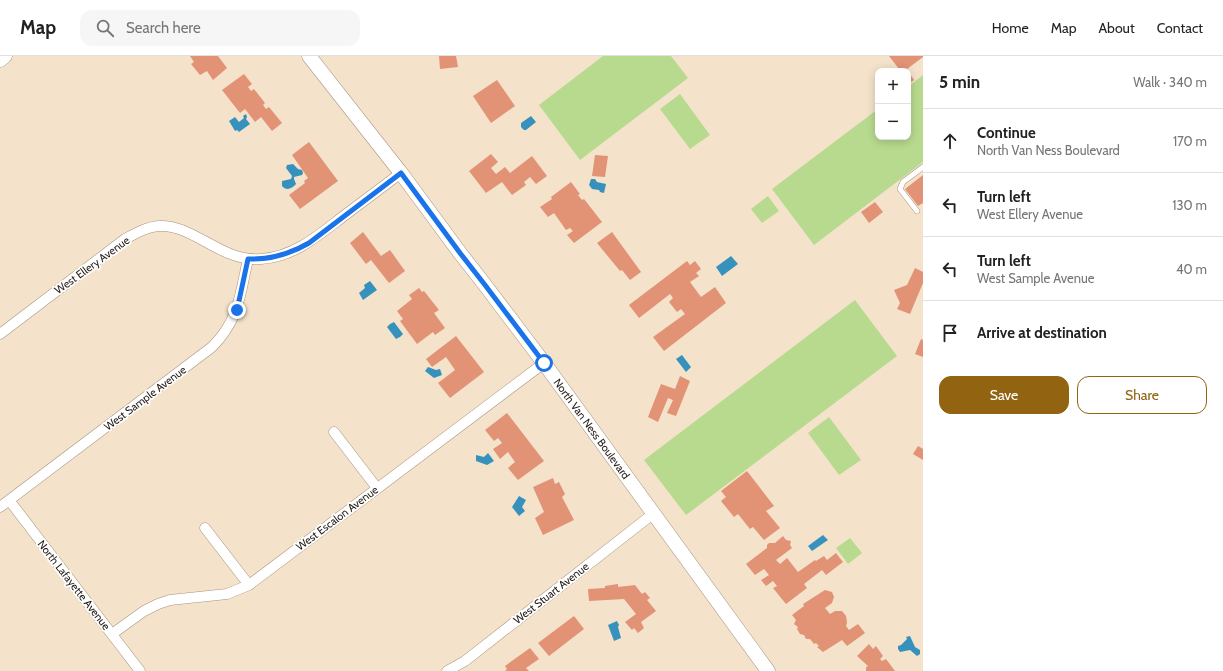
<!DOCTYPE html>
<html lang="en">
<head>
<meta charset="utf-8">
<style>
	:root { --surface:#fff; --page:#f6f6f6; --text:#222; --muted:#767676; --line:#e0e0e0; --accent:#926311 }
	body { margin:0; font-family:Cabin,sans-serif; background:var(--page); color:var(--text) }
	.controls { position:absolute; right:12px; top:12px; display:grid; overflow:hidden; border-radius:8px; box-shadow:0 2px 10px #0003 }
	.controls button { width:36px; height:36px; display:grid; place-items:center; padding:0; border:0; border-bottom:1px solid var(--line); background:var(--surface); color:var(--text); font:20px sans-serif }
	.stop { position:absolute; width:12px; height:12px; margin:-9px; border:3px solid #1a73e8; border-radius:50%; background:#fff }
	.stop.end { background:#1a73e8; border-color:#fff; box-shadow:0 1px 4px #0008 }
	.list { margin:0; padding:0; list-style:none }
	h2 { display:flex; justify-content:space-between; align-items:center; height:52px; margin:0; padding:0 16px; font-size:17px }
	h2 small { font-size:13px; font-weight:400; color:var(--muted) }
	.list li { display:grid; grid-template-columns:26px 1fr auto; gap:12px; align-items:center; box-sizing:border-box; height:64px; padding:0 16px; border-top:1px solid var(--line) }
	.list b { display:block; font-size:15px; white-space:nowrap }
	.list p { margin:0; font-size:13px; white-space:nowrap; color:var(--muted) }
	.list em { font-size:13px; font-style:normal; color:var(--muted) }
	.actions { display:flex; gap:8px; padding:12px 16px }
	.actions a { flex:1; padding:9px 0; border:1px solid var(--accent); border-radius:12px; text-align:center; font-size:14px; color:var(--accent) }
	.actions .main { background:var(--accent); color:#fff }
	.icon { flex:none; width:22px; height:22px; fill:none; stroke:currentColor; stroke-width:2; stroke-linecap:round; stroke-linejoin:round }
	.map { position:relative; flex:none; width:923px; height:615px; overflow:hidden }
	header { display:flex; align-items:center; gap:24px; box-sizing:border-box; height:56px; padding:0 20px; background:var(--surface); border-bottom:1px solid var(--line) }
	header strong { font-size:19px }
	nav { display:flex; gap:22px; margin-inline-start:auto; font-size:14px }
	.search { width:280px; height:36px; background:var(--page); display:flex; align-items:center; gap:10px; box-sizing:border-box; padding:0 14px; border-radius:12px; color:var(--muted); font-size:15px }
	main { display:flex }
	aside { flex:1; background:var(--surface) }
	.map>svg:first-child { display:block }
</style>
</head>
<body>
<header>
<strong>Map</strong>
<div class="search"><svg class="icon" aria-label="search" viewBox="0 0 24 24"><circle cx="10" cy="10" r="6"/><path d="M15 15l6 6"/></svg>Search here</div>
<nav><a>Home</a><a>Map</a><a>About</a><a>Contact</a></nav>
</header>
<main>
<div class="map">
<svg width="923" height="615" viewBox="0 0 923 615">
	<rect width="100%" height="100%" fill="#f4e2cb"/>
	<path fill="#b8da8f" d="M603 0H671L688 22 580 104 539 49Z
		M923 19V106L814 189 772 133 878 53V81H908V31Z
		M680 38 710 79 690 93 660 53Z
		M768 140 779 155 762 167 751 153Z
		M855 244 897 300 686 459 644 404Z
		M829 361 861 404 839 419 808 377Z
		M850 482 862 497 848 508 836 492Z"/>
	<path fill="#3692bd" d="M246 58 247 61 246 63 250 68 239 76 237 74 235 75 229 65 235 61 239 66 244 62 243 60Z
		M531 60 536 66 526 74H524L521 71V67Z
		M293 108 298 113 302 114 303 117 302 119 294 121V123L296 128C292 133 286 135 282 130V125L291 123 292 120 286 112 287 109Z
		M591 123H595L597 126 606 128 604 137 600 136 599 134 592 133 589 129Z
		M731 200 738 208 722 220 716 211Z
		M370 225 377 234 363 244 359 237 365 232 364 229Z
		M394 266 403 278 400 281 396 283 387 271 390 268Z
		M682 299 691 311 686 316 676 303Z
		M428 311 436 314 440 313 442 319 434 322 425 315Z
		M488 397 494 405 487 409 476 405V399L484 401Z
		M519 440 526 444 522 451 525 455 519 460 512 451Z
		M823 479 828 484 812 495 808 490Z
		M617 565 619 569 618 571 621 582 614 585 608 569Z
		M910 580 915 591 920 594V598L917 600 910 594 900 596 898 593V590L901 589 907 583 906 581Z"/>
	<path fill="#e29275" d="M190 0H218L227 12 213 24 207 15 200 19 191 8 194 6Z
		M439 0H456L458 11 440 13Z
		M889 0H923V1L907 13 908 15H896L899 13Z
		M908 15 914 24 908 28Z
		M244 18 252 28 248 31 251 35 254 33 265 47 263 49 266 53 269 51 282 67 272 75 261 61 255 66 245 53 240 57 222 34Z
		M497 24 515 50 491 67 473 40Z
		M309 86 338 125 300 153 289 139 305 127 304 125 308 122 292 99Z
		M491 98 498 106 491 112 496 118 505 111 510 117 532 100 547 120 536 128 530 121 524 126 526 129 512 139 502 126 486 137 469 115Z
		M595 99 608 100 605 121 592 120Z
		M923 119V147L918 150 905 133Z
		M571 126 580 138 578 139 582 144 584 143 602 166 574 187 567 179 573 175 570 172 566 174 554 157 548 161 540 151 552 143 551 141Z
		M875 146 883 156 869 167 861 156Z
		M363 176 381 200 390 194 405 215 389 227 371 204 366 208 350 187Z
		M612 176 641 216 630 224 622 214 620 215 597 187Z
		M687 205 690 209 695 205 701 213 696 217 699 220 690 226 701 241 715 231 726 247 664 295 653 281 685 258 681 253 677 256 669 246 673 242 670 238 639 262 629 249Z
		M915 212 923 216V227L910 258 897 253 900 247 894 234 907 229Z
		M419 232 422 236 424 235 439 254 434 257 445 272 435 279 433 276 417 288 400 265 403 263 397 255 412 243 409 239Z
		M456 280 484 316 450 342 438 327 455 314 446 301 432 311 426 303Z
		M921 283 923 284V301L915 298Z
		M680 320 690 325 676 360 667 357 673 344 668 342 658 366 648 361 661 328 675 333Z
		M507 357 544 405 518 424 508 412 515 406 508 396 500 403 493 393 502 387 498 382 494 385 485 374Z
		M918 390 923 393V404L913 398Z
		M747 415 774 450 766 455 780 472 764 484 753 471 750 473 738 458 734 461 721 445 726 441 721 435Z
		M553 422 555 428 559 426 565 438 562 441 574 464 543 479 535 462 544 456 533 431Z
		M783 480 786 484 791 485 790 489 792 492 776 504 780 508 787 502 798 516 815 504 816 505 824 500 827 504 836 497 843 506 826 519 822 514 804 528 807 532 786 548 773 532 777 530 773 525 766 530 761 524 769 519 764 513 755 519 746 508 767 492V489L769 487H775Z
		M618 528V531L635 529 642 538 645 536 650 542 647 544 656 555 641 566 644 572 638 577 634 572 632 574 625 566 636 558 624 543 589 545 588 533 605 532V530Z
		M825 534 832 536 834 541 832 547 825 552 830 558 835 555H842L846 560 847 566 846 570 849 574 858 568 865 577 847 590 842 584 823 596 817 591 819 590 816 587 814 588 810 583H806L804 579 800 578 797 573 798 571 794 568 796 564 792 559 804 550 803 548Z
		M574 560 584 573 549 600 538 587Z
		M869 588 873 593 876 590 883 600 880 603 882 605 886 603 895 615H866V611L868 610 857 600Z
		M530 592 539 603 526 612 529 615H505L507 613 505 610Z"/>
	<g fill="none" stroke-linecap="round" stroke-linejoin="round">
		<g stroke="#a5947f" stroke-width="6">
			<path id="lane" d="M917 155 900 133 903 126 923 111"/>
		</g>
		<g stroke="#a5947f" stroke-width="11">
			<path id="street" d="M0 278 125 183C136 177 147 171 159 170 194 168 220 206 261 203 295 201 320 178 345 159 364 145 382 131 401 117
				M334 376 377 432
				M9 444 140 615
				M0 451 212 291C239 264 240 239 248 203
				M205 472 249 529
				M112 578 144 555 158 548 170 544 227 538 249 529 544 307
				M447 615 465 605 654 457"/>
		</g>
		<g stroke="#a5947f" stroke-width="15">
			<g id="secondary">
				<path id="s1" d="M309 0 401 117 460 197 485 229 544 307 768 615"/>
				<path d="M0 4 5 0"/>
			</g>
		</g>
		<use href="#lane" stroke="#fff" stroke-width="5"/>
		<use href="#street" stroke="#fff" stroke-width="10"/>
		<use href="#secondary" stroke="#fff" stroke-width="14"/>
	</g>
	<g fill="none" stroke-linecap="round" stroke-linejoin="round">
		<path stroke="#1a73e8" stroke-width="5" d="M237 254 248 203C271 204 290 198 309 187L401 117 460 197 485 229 544 307"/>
	</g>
	<g text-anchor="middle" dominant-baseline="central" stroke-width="3.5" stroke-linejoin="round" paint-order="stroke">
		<g font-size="11" fill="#241d15" stroke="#fff">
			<text transform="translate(92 209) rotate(-36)">West Ellery Avenue</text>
			<text transform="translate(145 342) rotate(-37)">West Sample Avenue</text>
			<text stroke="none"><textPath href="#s1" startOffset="468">North Van Ness Boulevard</textPath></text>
			<text transform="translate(337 462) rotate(-37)">West Escalon Avenue</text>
			<text transform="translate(74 529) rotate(52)">North Lafayette Avenue</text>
			<text transform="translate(551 537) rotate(-38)">West Stuart Avenue</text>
		</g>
	</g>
</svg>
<div class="controls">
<button>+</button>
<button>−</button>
</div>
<div class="stop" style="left:544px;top:307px"></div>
<div class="stop end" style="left:237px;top:254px"></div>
</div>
<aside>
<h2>5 min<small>Walk · 340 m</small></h2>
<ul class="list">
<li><svg class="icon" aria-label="ahead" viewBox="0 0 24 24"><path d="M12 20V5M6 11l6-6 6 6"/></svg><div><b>Continue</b><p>North Van Ness Boulevard</p></div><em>170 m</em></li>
<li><svg class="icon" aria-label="left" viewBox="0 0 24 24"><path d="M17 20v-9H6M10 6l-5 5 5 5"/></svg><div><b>Turn left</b><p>West Ellery Avenue</p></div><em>130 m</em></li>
<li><svg class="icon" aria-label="left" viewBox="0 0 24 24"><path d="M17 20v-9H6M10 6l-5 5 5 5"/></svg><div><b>Turn left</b><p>West Sample Avenue</p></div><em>40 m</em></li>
<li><svg class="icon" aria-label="arrive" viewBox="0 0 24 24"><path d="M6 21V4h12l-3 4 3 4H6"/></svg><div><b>Arrive at destination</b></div></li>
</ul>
<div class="actions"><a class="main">Save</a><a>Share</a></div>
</aside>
</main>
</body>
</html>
